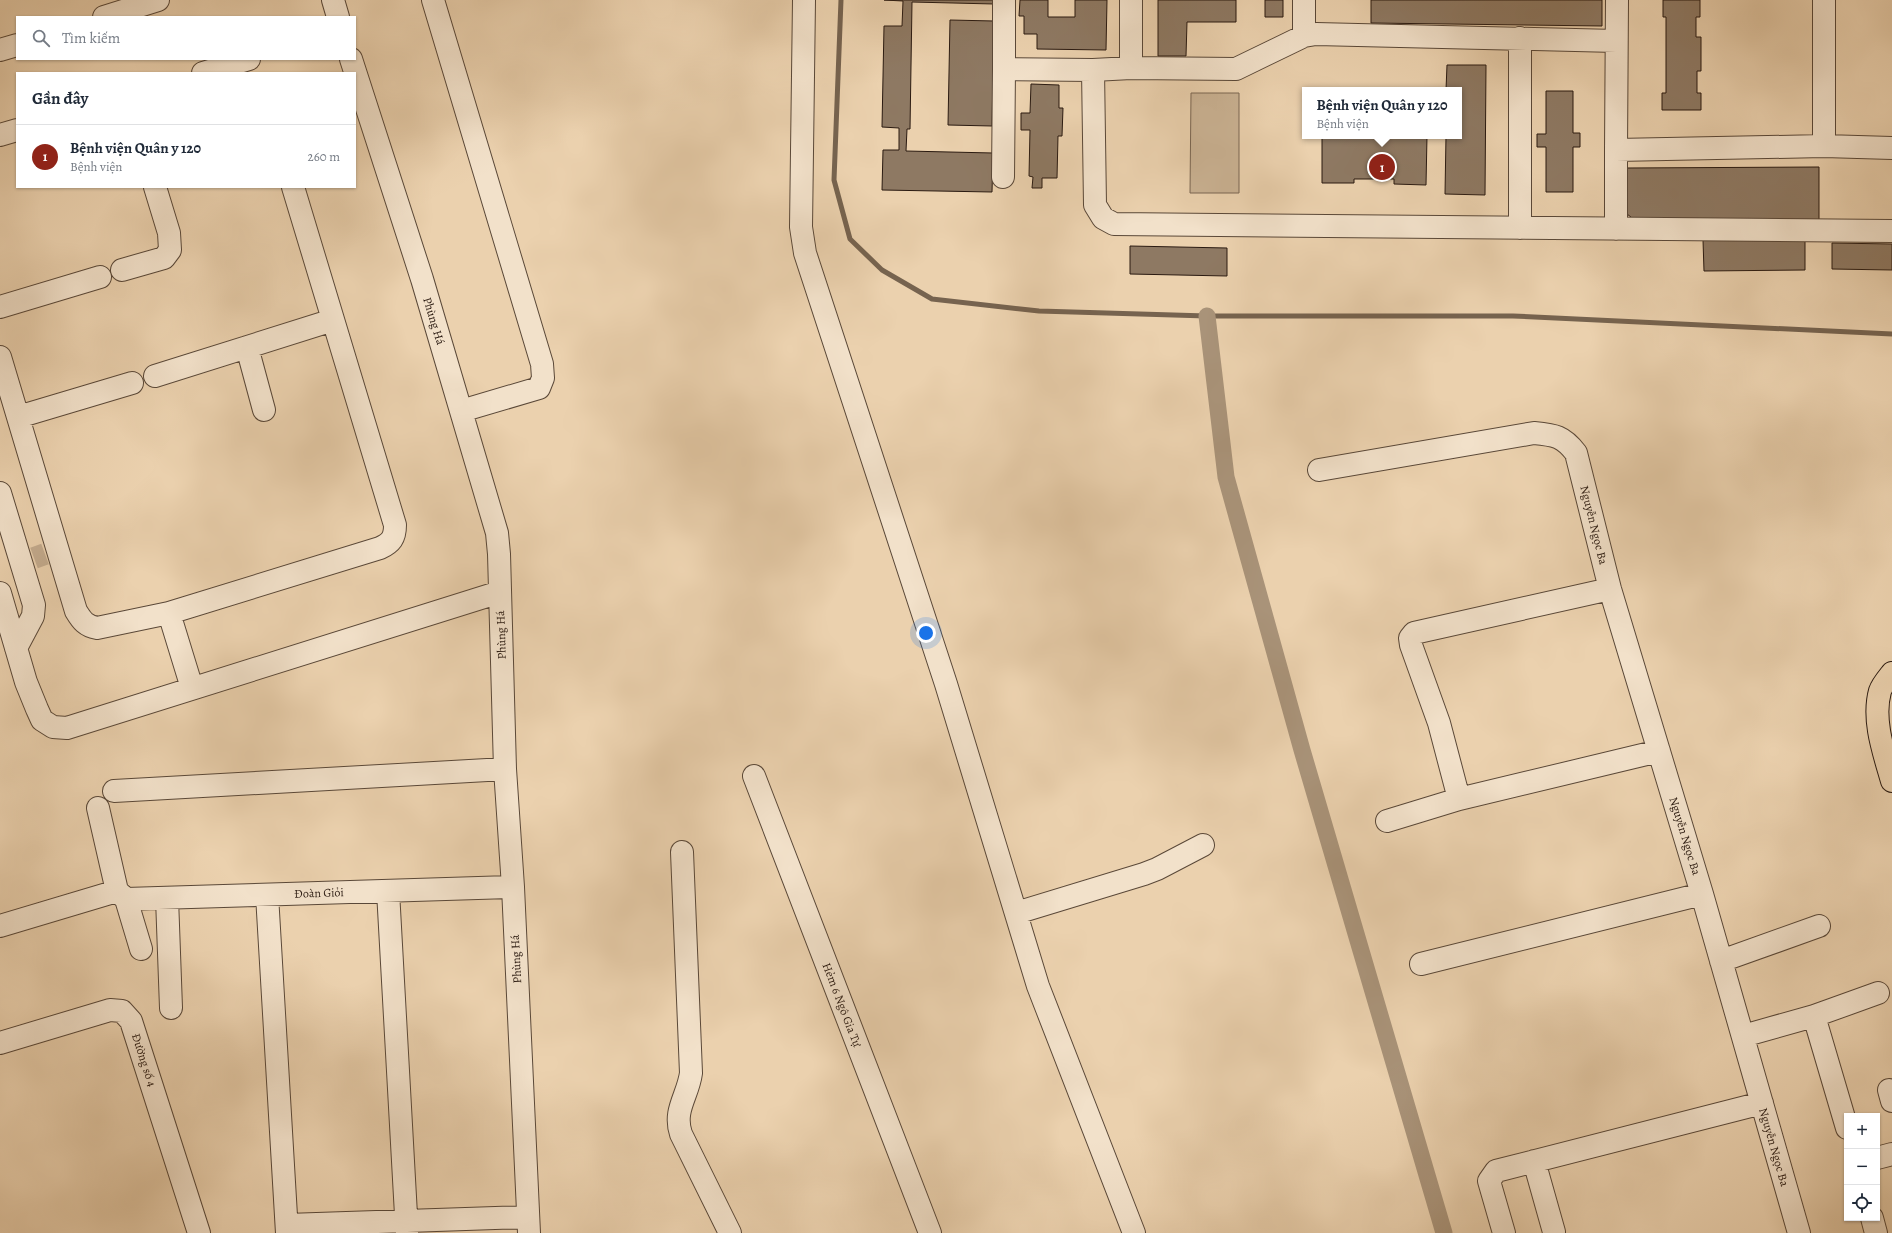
<!DOCTYPE html>
<html lang="vi">
<head>
<meta charset="utf-8">
<style>
	:root { --surface:#fff; --page:#f2f2f3; --text:#1f2937; --muted:#747a83; --line:#e0e1e3; --accent:#8f2418 }
	body { margin:0; font-family:Alegreya,serif; background:var(--page); color:var(--text) }
	.controls { position:absolute; right:12px; bottom:12px; display:grid; overflow:hidden; border-radius:0px; box-shadow:0 1px 3px #0004 }
	.controls button { width:36px; height:36px; display:grid; place-items:center; padding:0; border:0; border-bottom:1px solid var(--line); background:var(--surface); color:var(--text); font:20px sans-serif }
	.you { position:absolute; left:926px; top:633px; width:14px; height:14px; margin:-10px; border:3px solid #fff; border-radius:50%; background:#1a73e8; box-shadow:0 0 0 6px #1a73e833 }
	.badge { display:grid; place-items:center; width:26px; height:26px; border-radius:50%; background:var(--accent); color:#fff; font-size:13px; font-weight:700 }
	.pin { position:absolute; translate:-50% -50%; border:2px solid #fff; box-shadow:0 1px 4px #0006 }
	.popup { position:absolute; left:1302px; top:87px; width:160px; height:52px; box-sizing:border-box; display:grid; place-content:center; border-radius:0px; background:var(--surface); filter:drop-shadow(0 1px 3px #0005); font-size:13px; white-space:nowrap; color:var(--muted) }
	.popup b { font-size:15px; color:var(--text) }
	.popup::after { content:''; position:absolute; left:50%; top:100%; margin-left:-8px; border:8px solid transparent; border-top-color:var(--surface) }
	.list { margin:0; padding:0; list-style:none }
	h2 { display:flex; justify-content:space-between; align-items:center; height:52px; margin:0; padding:0 16px; font-size:17px }
	h2 small { font-size:13px; font-weight:400; color:var(--muted) }
	.list li { display:grid; grid-template-columns:26px 1fr auto; gap:12px; align-items:center; box-sizing:border-box; height:64px; padding:0 16px; border-top:1px solid var(--line) }
	.list b { display:block; font-size:15px; white-space:nowrap }
	.list p { margin:0; font-size:13px; white-space:nowrap; color:var(--muted) }
	.list em { font-size:13px; font-style:normal; color:var(--muted) }
	.icon { flex:none; width:22px; height:22px; fill:none; stroke:currentColor; stroke-width:2; stroke-linecap:round; stroke-linejoin:round }
	.map { position:relative; flex:none; width:1892px; height:1233px; overflow:hidden }
	.search { position:absolute; background:var(--surface); box-shadow:0 1px 3px #0004; left:16px; top:16px; width:340px; height:44px; display:flex; align-items:center; gap:10px; box-sizing:border-box; padding:0 14px; border-radius:0px; color:var(--muted); font-size:15px }
	.panel { position:absolute; background:var(--surface); box-shadow:0 1px 3px #0004; left:16px; top:72px; width:340px; height:116px; border-radius:0px }
	.map>svg:first-child { display:block }
</style>
</head>
<body>
<div class="map">
<svg width="1892" height="1233" viewBox="0 0 1892 1233">
	<rect width="100%" height="100%" fill="#ebd1ae"/>
	<filter id="stains"><feTurbulence type="fractalNoise" baseFrequency=".005" numOctaves="4"/><feColorMatrix values="0 0 0 0 .2 0 0 0 0 .09 0 0 0 0 .02 0 0 0 .5 -.17"/></filter>
	<radialGradient id="worn" r=".72"><stop offset=".6" stop-color="#630" stop-opacity="0"/><stop offset="1" stop-color="#630" stop-opacity=".3"/></radialGradient>
	<path fill="#cab293" stroke="#7a6652" d="M1191 93H1239V193H1190Z"/>
	<g fill="none" stroke-linecap="round" stroke-linejoin="round">
		<path stroke="#76634f" stroke-width="5" d="M841 0 834 180 850 239 882 270 932 299 1039 311 1207 316H1513L1892 334"/>
		<path stroke="#a99379" stroke-width="17" d="M1207 316 1226 477 1302 750 1444 1233"/>
	</g>
	<path fill="#8e7963" stroke="#2a1a11" d="M884 0H994V4L912 2 910 129H907L906 151 993 153 992 192 882 190 883 150H899V128L882 127 884 26H902L903 1Z
		M1020 0H1048V17H1075V0H1107L1106 50 1037 49V34H1024V16H1019Z
		M1158 0H1236V22H1187L1186 56H1158Z
		M1265 0H1283V17H1265Z
		M1371 0H1602V26L1371 23Z
		M1663 0H1700V17H1696V37H1701V71H1697V93H1701V110H1662V93H1666V17H1663Z
		M950 20 994 21 992 126 948 125Z
		M1447 65H1486L1485 195 1445 194 1446 136H1459V90H1446Z
		M1031 84 1059 85V108H1063L1062 136H1058L1057 178H1042V188H1032L1033 177 1029 176 1030 130H1021V113H1030Z
		M1546 91H1573V133H1580V147H1573V192H1546V147H1537V134H1546Z
		M1322 136H1427L1426 185 1394 184V179H1354V183H1322Z
		M1819 167V220L1636 221 1627 214V168Z
		M1703 240H1805V270L1704 271Z
		M1832 243 1892 244V270L1832 269Z
		M1130 246 1227 248V276L1130 274Z"/>
	<g fill="none" stroke-linecap="round" stroke-linejoin="round">
		<path stroke="#c4ac8f" stroke-width="22" stroke-dasharray="22 11" stroke-linecap="butt" d="M34 558 45 554"/>
		<g stroke="#5a4838" stroke-width="24">
			<path id="minor" d="M333 0 338 17
				M433 0 542 364 543 378 539 388 461 411
				M804 0 801 227 805 253 946 684 1038 986 1134 1233
				M1004 0V69
				M1131 0V68
				M1304 0V36
				M1617 0 1616 150 1824 146 1892 148
				M1824 0V146
				M104 17 158 0
				M1520 38V228
				M0 50 17 45
				M351 59 422 279 497 533 499 554 505 769 513 887 529 1233
				M1093 70 1095 205 1103 218 1114 224 1892 231
				M203 73 249 59
				M0 135 17 130
				M1616 150V229
				M1003 177 1004 69 1093 70 1131 68 1236 69 1304 36 1316 34 1616 41
				M122 270 164 258 170 250 169 233 155 187
				M0 307 100 277
				M247 347 264 410
				M0 357 76 611C82 621 86 626 97 628L169 613
				M155 376 333 320
				M18 417 132 383
				M1319 470 1534 433C1555 435 1563 436 1576 453L1610 589 1702 894 1799 1233
				M0 493 34 605 33 616 16 648
				M0 593 26 682 37 709 42 720 53 727 67 728 500 592
				M192 688 169 613 380 548C391 543 395 538 395 525L293 187
				M754 776 930 1233
				M114 791 505 769
				M1459 799 1439 723 1411 645 1410 638 1414 633 1610 589
				M98 808 117 891 126 899 141 949
				M1387 821 1459 799 1659 751
				M682 852 691 1073C688 1096 673 1110 681 1134L730 1233
				M388 891 407 1233
				M267 895 287 1233
				M167 898 171 1008
				M126 899 513 887
				M1016 913 1144 874 1157 869 1203 845
				M0 926 117 891
				M1721 961 1819 926
				M1421 964 1702 894
				M1814 1016 1847 1128
				M1743 1036 1814 1016 1878 993
				M0 1043 110 1010 122 1011 131 1021 199 1233
				M1889 1090 1892 1101
				M1877 1158 1892 1154
				M1534 1161 1554 1232
				M1872 1218 1876 1233
				M287 1225 528 1217
				M1504 1233 1489 1181 1496 1171 1762 1103"/>
		</g>
		<g stroke="#2a1a11" stroke-width="24">
			<path id="highway" d="M1892 673C1888 678 1882 685 1880 691 1872 720 1884 753 1892 781"/>
		</g>
		<use href="#minor" stroke="#f2e1ca" stroke-width="22"/>
		<use href="#highway" stroke="#ebd1ae" stroke-width="22"/>
	</g>
	<g text-anchor="middle" dominant-baseline="central" stroke-width="3.5" stroke-linejoin="round" paint-order="stroke">
		<g font-size="12" fill="#2a1a11" stroke="#f2e1ca">
			<text transform="translate(434 321) rotate(73)">Phùng Há</text>
			<text transform="translate(1594 525) rotate(76)">Nguyễn Ngọc Ba</text>
			<text transform="translate(501 635) rotate(-92)">Phùng Há</text>
			<text transform="translate(1685 836) rotate(73)">Nguyễn Ngọc Ba</text>
			<text transform="translate(319 893) rotate(-2)">Đoàn Giỏi</text>
			<text transform="translate(516 959) rotate(-93)">Phùng Há</text>
			<text transform="translate(842 1005) rotate(69)">Hẻm 6 Ngô Gia Tự</text>
			<text transform="translate(144 1060) rotate(72)">Đường số 4</text>
			<text transform="translate(1774 1147) rotate(74)">Nguyễn Ngọc Ba</text>
		</g>
	</g>
	<rect width="100%" height="100%" filter="url(#stains)"/>
	<rect width="100%" height="100%" fill="url(#worn)"/>
</svg>
<div class="controls">
<button>+</button>
<button>−</button>
<button><svg class="icon" aria-label="locate" viewBox="0 0 24 24"><circle cx="12" cy="12" r="6"/><path d="M12 2v4M12 18v4M2 12h4M18 12h4"/></svg></button>
</div>
<div class="you"></div>
<div class="pin badge" style="left:1382px;top:167px">1</div>
<div class="popup"><b>Bệnh viện Quân y 120</b>Bệnh viện</div>
<div class="search"><svg class="icon" aria-label="search" viewBox="0 0 24 24"><circle cx="10" cy="10" r="6"/><path d="M15 15l6 6"/></svg>Tìm kiếm</div>
<section class="panel">
<h2>Gần đây<small></small></h2>
<ul class="list">
<li><span class="badge">1</span><div><b>Bệnh viện Quân y 120</b><p>Bệnh viện</p></div><em>260 m</em></li>
</ul>
</section>
</div>
</body>
</html>
